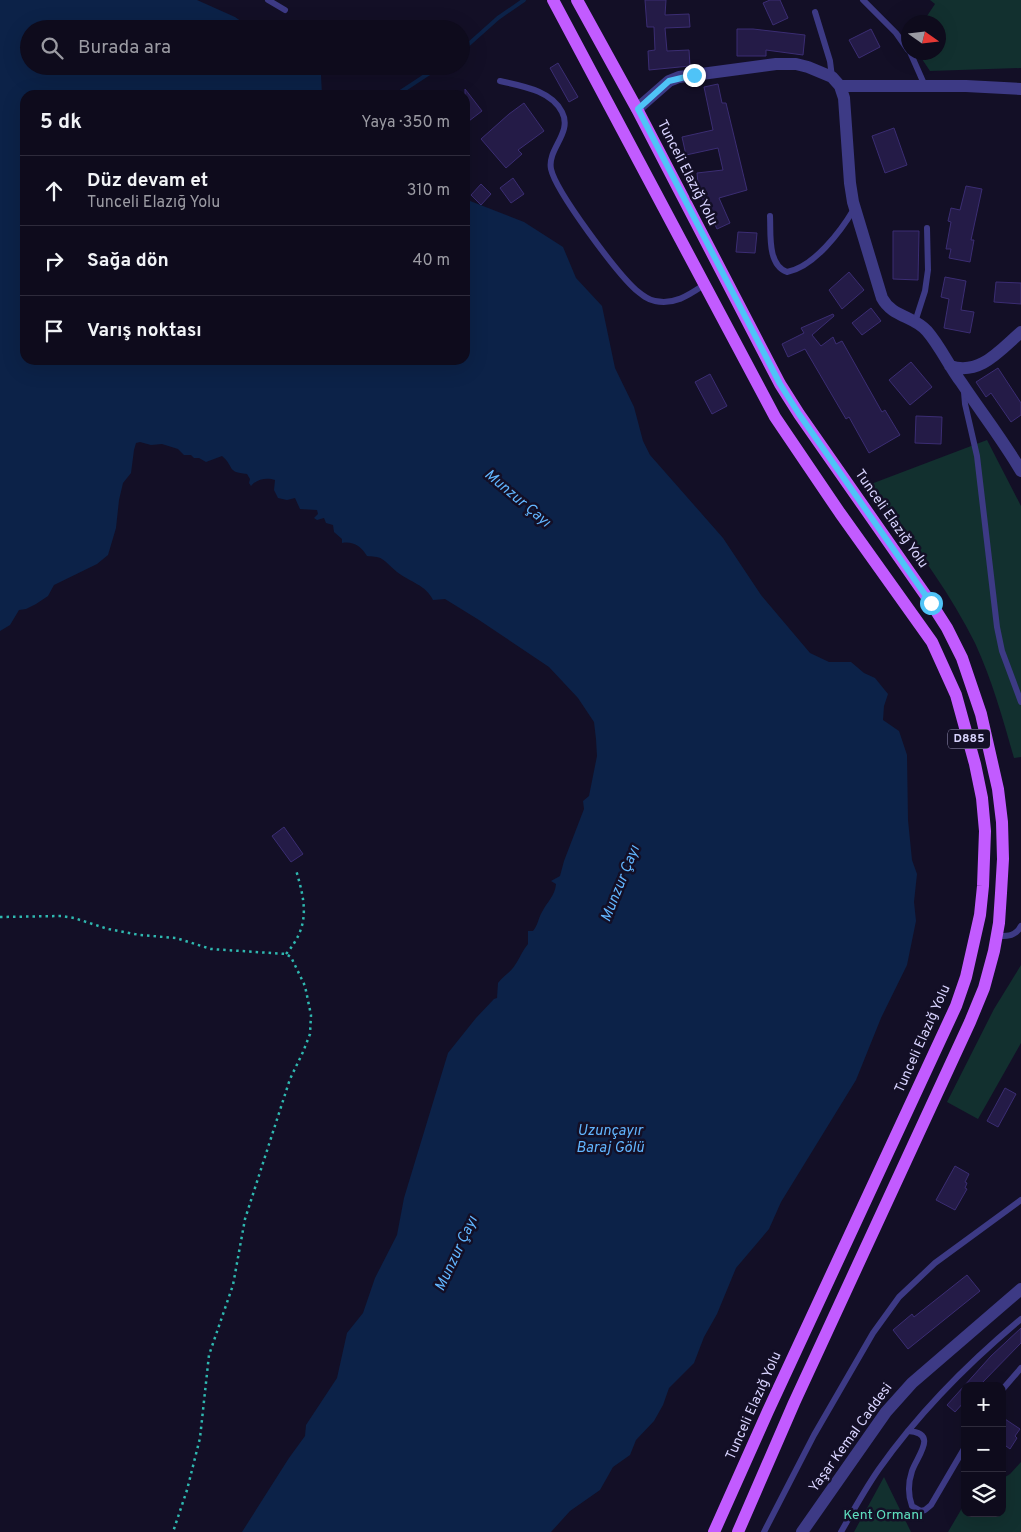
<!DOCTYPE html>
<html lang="tr">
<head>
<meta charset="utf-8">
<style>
	:root { --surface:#0e0b1c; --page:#171425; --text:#f1f3f6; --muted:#9b9ba3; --line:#2e2b3b }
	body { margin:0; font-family:Overpass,sans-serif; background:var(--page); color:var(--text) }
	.controls { position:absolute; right:15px; bottom:15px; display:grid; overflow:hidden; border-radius:10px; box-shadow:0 5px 20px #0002 }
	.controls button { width:45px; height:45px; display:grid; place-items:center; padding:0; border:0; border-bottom:1px solid var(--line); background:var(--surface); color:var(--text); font:25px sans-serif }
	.compass { position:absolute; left:901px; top:15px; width:45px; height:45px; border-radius:50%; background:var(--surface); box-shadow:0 5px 20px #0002; rotate:104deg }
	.stop { position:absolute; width:15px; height:15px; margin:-11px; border:4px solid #4fc3f7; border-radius:50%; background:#fff }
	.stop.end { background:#4fc3f7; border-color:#fff; box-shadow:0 1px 5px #0008 }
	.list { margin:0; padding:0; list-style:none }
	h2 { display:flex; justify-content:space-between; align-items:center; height:65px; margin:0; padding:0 20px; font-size:21px }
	h2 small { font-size:16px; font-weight:400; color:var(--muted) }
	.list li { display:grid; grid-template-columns:32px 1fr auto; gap:15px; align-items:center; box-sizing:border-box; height:70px; padding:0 20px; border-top:1px solid var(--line) }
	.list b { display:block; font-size:19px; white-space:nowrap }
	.list p { margin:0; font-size:16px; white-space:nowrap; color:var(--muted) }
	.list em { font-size:16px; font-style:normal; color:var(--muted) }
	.icon { flex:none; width:28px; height:28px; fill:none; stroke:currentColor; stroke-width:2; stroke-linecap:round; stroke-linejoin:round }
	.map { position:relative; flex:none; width:1021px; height:1532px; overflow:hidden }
	.search { position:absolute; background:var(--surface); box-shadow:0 5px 20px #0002; left:20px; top:20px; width:450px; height:55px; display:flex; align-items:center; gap:12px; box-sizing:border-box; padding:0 18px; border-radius:28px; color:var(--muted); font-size:19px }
	.panel { position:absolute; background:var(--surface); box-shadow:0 5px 20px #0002; left:20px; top:90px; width:450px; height:275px; border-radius:15px }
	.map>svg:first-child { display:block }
</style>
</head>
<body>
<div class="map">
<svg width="1021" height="1532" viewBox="0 0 1021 1532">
	<rect width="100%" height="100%" fill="#130f26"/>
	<path fill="#12302f" d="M930 0H1021V68L930 71 918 53 938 52V22H923L935 4Z
		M987 440 1021 506V757L1014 758C1003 719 992 680 975 643 948 588 906 535 871 484Z
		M1021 965V1043L978 1119 947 1102 994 1009Z
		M1021 1462V1532H948L965 1503V1513H1002V1479L1010 1474Z
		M884 1477 911 1532H854Z"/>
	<path fill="#0c2248" d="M0 0H197L235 17 252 29H29V66H307L321 75 322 95H25V360H465V199L524 222 563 247 576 278 602 306 615 368 634 407 643 441 650 455 723 538 761 595 810 653 829 662H851L864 673 875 678 888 694 884 706 883 720 899 731 907 755 908 820 912 860 917 874 914 902 916 921 907 965 881 1018 856 1080 781 1202 769 1229 736 1268 717 1314 704 1337 694 1363 669 1388 663 1405 654 1421 636 1440 630 1455 613 1467 600 1490 570 1511 551 1532H242L289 1458 305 1436 306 1425 337 1378 347 1333 363 1313 375 1278 397 1235 404 1198 448 1053 476 1018 494 999 497 998 498 983C503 976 511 972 515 965 520 958 522 951 528 944V931H533C538 925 538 919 542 912 547 902 555 896 556 884L551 881 560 876 564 861 584 809 583 801 589 796 597 756 596 739 594 722 578 698 549 667 479 620 445 599 433 600C426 585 410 582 397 572 392 568 387 562 382 559 378 556 372 557 367 556 361 546 353 541 342 543V539L334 532 333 525 326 523 324 518 317 520 314 518 318 514 317 510 300 509 295 498 287 500 278 498 274 490 275 480C267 477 256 479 251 486L249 483 250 479 247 474C226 472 235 467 222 456L206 462 199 458H194L191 455H184L178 449 162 444 151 445 140 442 136 443 134 450 131 473 123 483 119 500 116 528 108 555 97 564 54 585 48 596 36 604 26 609 19 610 10 625 0 631Z"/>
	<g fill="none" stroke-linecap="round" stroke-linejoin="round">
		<path stroke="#0c2248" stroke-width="4" d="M461 51 498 18 524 0
			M396 95 440 66"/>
	</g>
	<path fill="#241b47" stroke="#3b2d73" d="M645 0H666L665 15 689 14 690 27 665 28 667 51 689 50 690 66 649 70 648 51 655 50 654 27H647Z
		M770 0H780L788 18 773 25 763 3Z
		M737 29H753L805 35 803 55 766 50V56H737Z
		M871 29 880 47 859 58 849 40Z
		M558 63 578 97 569 102 550 68Z
		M718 84 722 103H726L747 190 719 198 730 223 717 229 700 193H699L697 173 723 170 718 148 686 155 682 137 713 130 704 87Z
		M465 89 482 111 465 124Z
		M524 103 544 131 518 150 522 154 506 168 481 139 509 114Z
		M894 128 907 165 885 173 872 136Z
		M513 178 524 194 511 203 500 188Z
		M481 184 491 194 481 205 471 195Z
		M966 186 982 189 971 240H974L970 262 949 258 951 249H946L951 222 948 221 951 208 960 210Z
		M893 231H919L918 280 893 279Z
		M738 232 757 233 755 253 736 252Z
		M849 272 864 290 842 309 829 290Z
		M945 277 966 281 961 310 974 312 970 333 944 328 949 299 941 297Z
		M996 282 1021 283V304L994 302Z
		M871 308 881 321 862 335 852 323Z
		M833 314 834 316 812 335 821 346 833 337 836 344 842 341 882 412 885 410 900 435 869 453 849 417 846 419 805 349 788 357 782 344 804 333 801 328Z
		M911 362 932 387 910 405 889 380Z
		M998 368 1021 403V415L1011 422 991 393 986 397 976 382Z
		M710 374 727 406 712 414 695 382Z
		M916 416 942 417 941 444 915 443Z
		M284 827 303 854 291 862 272 836Z
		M1005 1088 1016 1094 998 1127 987 1121Z
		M955 1166 969 1174 965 1182 967 1183 965 1188 967 1189 955 1210 936 1200Z
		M967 1275 980 1291 908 1349 893 1330 912 1314 914 1317Z
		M1021 1328V1343L979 1386H965V1401L955 1412 947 1405 991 1356Z
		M1002 1417 1020 1429 1015 1436 1017 1438 1010 1449 1002 1443Z"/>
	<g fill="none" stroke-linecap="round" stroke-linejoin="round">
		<path stroke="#2fb8b0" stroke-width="2.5" stroke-dasharray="2.5 4" stroke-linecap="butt" d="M0 917 62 916 74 918 108 929 140 935 176 938 211 949 286 954 291 957 305 986 311 1015 310 1034 303 1052 290 1079 245 1219 233 1285 209 1355 200 1438 187 1490 173 1532
			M286 954C310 926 306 904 296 870"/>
		<path stroke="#3d3a85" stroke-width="6" d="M268 0 285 10
			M863 0 896 33 908 50
			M815 12 830 61 832 77
			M910 52 925 86
			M500 81C521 86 551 90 562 112 573 133 547 149 551 169 556 192 617 273 636 290 642 295 648 300 655 301 675 305 689 295 704 285
			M770 216C771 233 767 265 787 272 814 267 841 231 854 209
			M915 322 925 291 928 270 927 228
			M964 392 965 404 977 456 997 627 1002 651 1021 702
			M996 936C1007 936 1015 937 1021 926
			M1002 1390 1021 1368
			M908 1431C939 1433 917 1456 912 1471 908 1483 908 1495 912 1506L921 1511 925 1510 931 1505 965 1447
			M764 1532 814 1435 873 1333 899 1297 935 1263 1021 1200
			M841 1532C853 1511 865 1489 879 1469 920 1411 967 1364 1021 1319"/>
		<path stroke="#3d3a85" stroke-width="12" d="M840 86H966L1021 89
			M637 109 669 81 679 77 776 64H796L808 67 832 77 840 86 844 98 850 183 853 202 882 298C892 317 914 316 927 331 940 346 949 366 961 382 981 412 1003 440 1021 471
			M950 366C980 376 1000 350 1021 332
			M802 1532 886 1412 912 1383 1021 1289"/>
		<path stroke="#c25bff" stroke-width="12" d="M553 0 775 417 840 513 932 642 956 695 975 764 982 798 985 831 983 886 980 915 966 977 956 1006 768 1411 714 1532
			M577 0 637 109 780 384 799 414 931 603 947 628 962 658 981 714 998 789 1002 822 1003 859 1001 893 999 923 994 951 984 988 970 1022 794 1403 738 1532"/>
	</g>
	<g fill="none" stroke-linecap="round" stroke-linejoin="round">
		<path stroke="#4fc3f7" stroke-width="6" d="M694 75 669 81 638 109 780 384 799 414 931 603"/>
	</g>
	<g text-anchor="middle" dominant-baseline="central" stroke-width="5" stroke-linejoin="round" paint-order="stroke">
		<rect fill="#130f26" stroke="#9e99be" stroke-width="1" x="948" y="729.5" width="42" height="19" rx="4"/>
		<g font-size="12" font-weight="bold" fill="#d9d4ff">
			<text x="969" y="739">D885</text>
		</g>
		<g font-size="14" fill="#d9d4ff" stroke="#130f26">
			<text transform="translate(687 173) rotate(63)">Tunceli Elazığ Yolu</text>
			<text transform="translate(891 519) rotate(55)">Tunceli Elazığ Yolu</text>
			<text transform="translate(923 1039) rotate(-66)">Tunceli Elazığ Yolu</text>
			<text transform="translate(754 1406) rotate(-66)">Tunceli Elazığ Yolu</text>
			<text transform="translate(851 1438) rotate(-54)">Yaşar Kemal Caddesi</text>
		</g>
		<g font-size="14" fill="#5fe0c0" stroke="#130f26">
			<text x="883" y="1515">Kent Ormanı</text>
		</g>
		<g font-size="15" font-style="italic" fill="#62b6ff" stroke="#130f26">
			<text transform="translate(517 499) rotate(40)">Munzur Çayı</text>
			<text transform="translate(621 884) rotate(-68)">Munzur Çayı</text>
			<text x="610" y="1131">Uzunçayır<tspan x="610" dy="17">Baraj Gölü</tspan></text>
			<text transform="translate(457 1254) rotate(-65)">Munzur Çayı</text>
		</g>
	</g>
</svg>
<div class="controls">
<button>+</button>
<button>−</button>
<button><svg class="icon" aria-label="layers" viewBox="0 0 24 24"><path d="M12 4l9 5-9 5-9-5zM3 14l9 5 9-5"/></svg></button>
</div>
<svg class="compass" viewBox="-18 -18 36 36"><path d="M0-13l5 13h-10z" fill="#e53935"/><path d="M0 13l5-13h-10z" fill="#9b9ba3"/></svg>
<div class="stop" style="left:931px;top:603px"></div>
<div class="stop end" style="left:694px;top:75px"></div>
<div class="search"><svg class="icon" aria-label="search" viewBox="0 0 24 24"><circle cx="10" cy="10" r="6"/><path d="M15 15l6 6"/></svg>Burada ara</div>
<section class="panel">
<h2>5 dk<small>Yaya · 350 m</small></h2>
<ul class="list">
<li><svg class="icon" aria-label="ahead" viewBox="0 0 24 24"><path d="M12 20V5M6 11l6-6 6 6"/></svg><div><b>Düz devam et</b><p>Tunceli Elazığ Yolu</p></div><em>310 m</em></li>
<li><svg class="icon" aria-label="right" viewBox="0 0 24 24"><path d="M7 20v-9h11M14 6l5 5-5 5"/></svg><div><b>Sağa dön</b></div><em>40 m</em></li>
<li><svg class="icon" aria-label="arrive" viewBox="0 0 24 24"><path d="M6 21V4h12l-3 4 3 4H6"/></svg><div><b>Varış noktası</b></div></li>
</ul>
</section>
</div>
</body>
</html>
